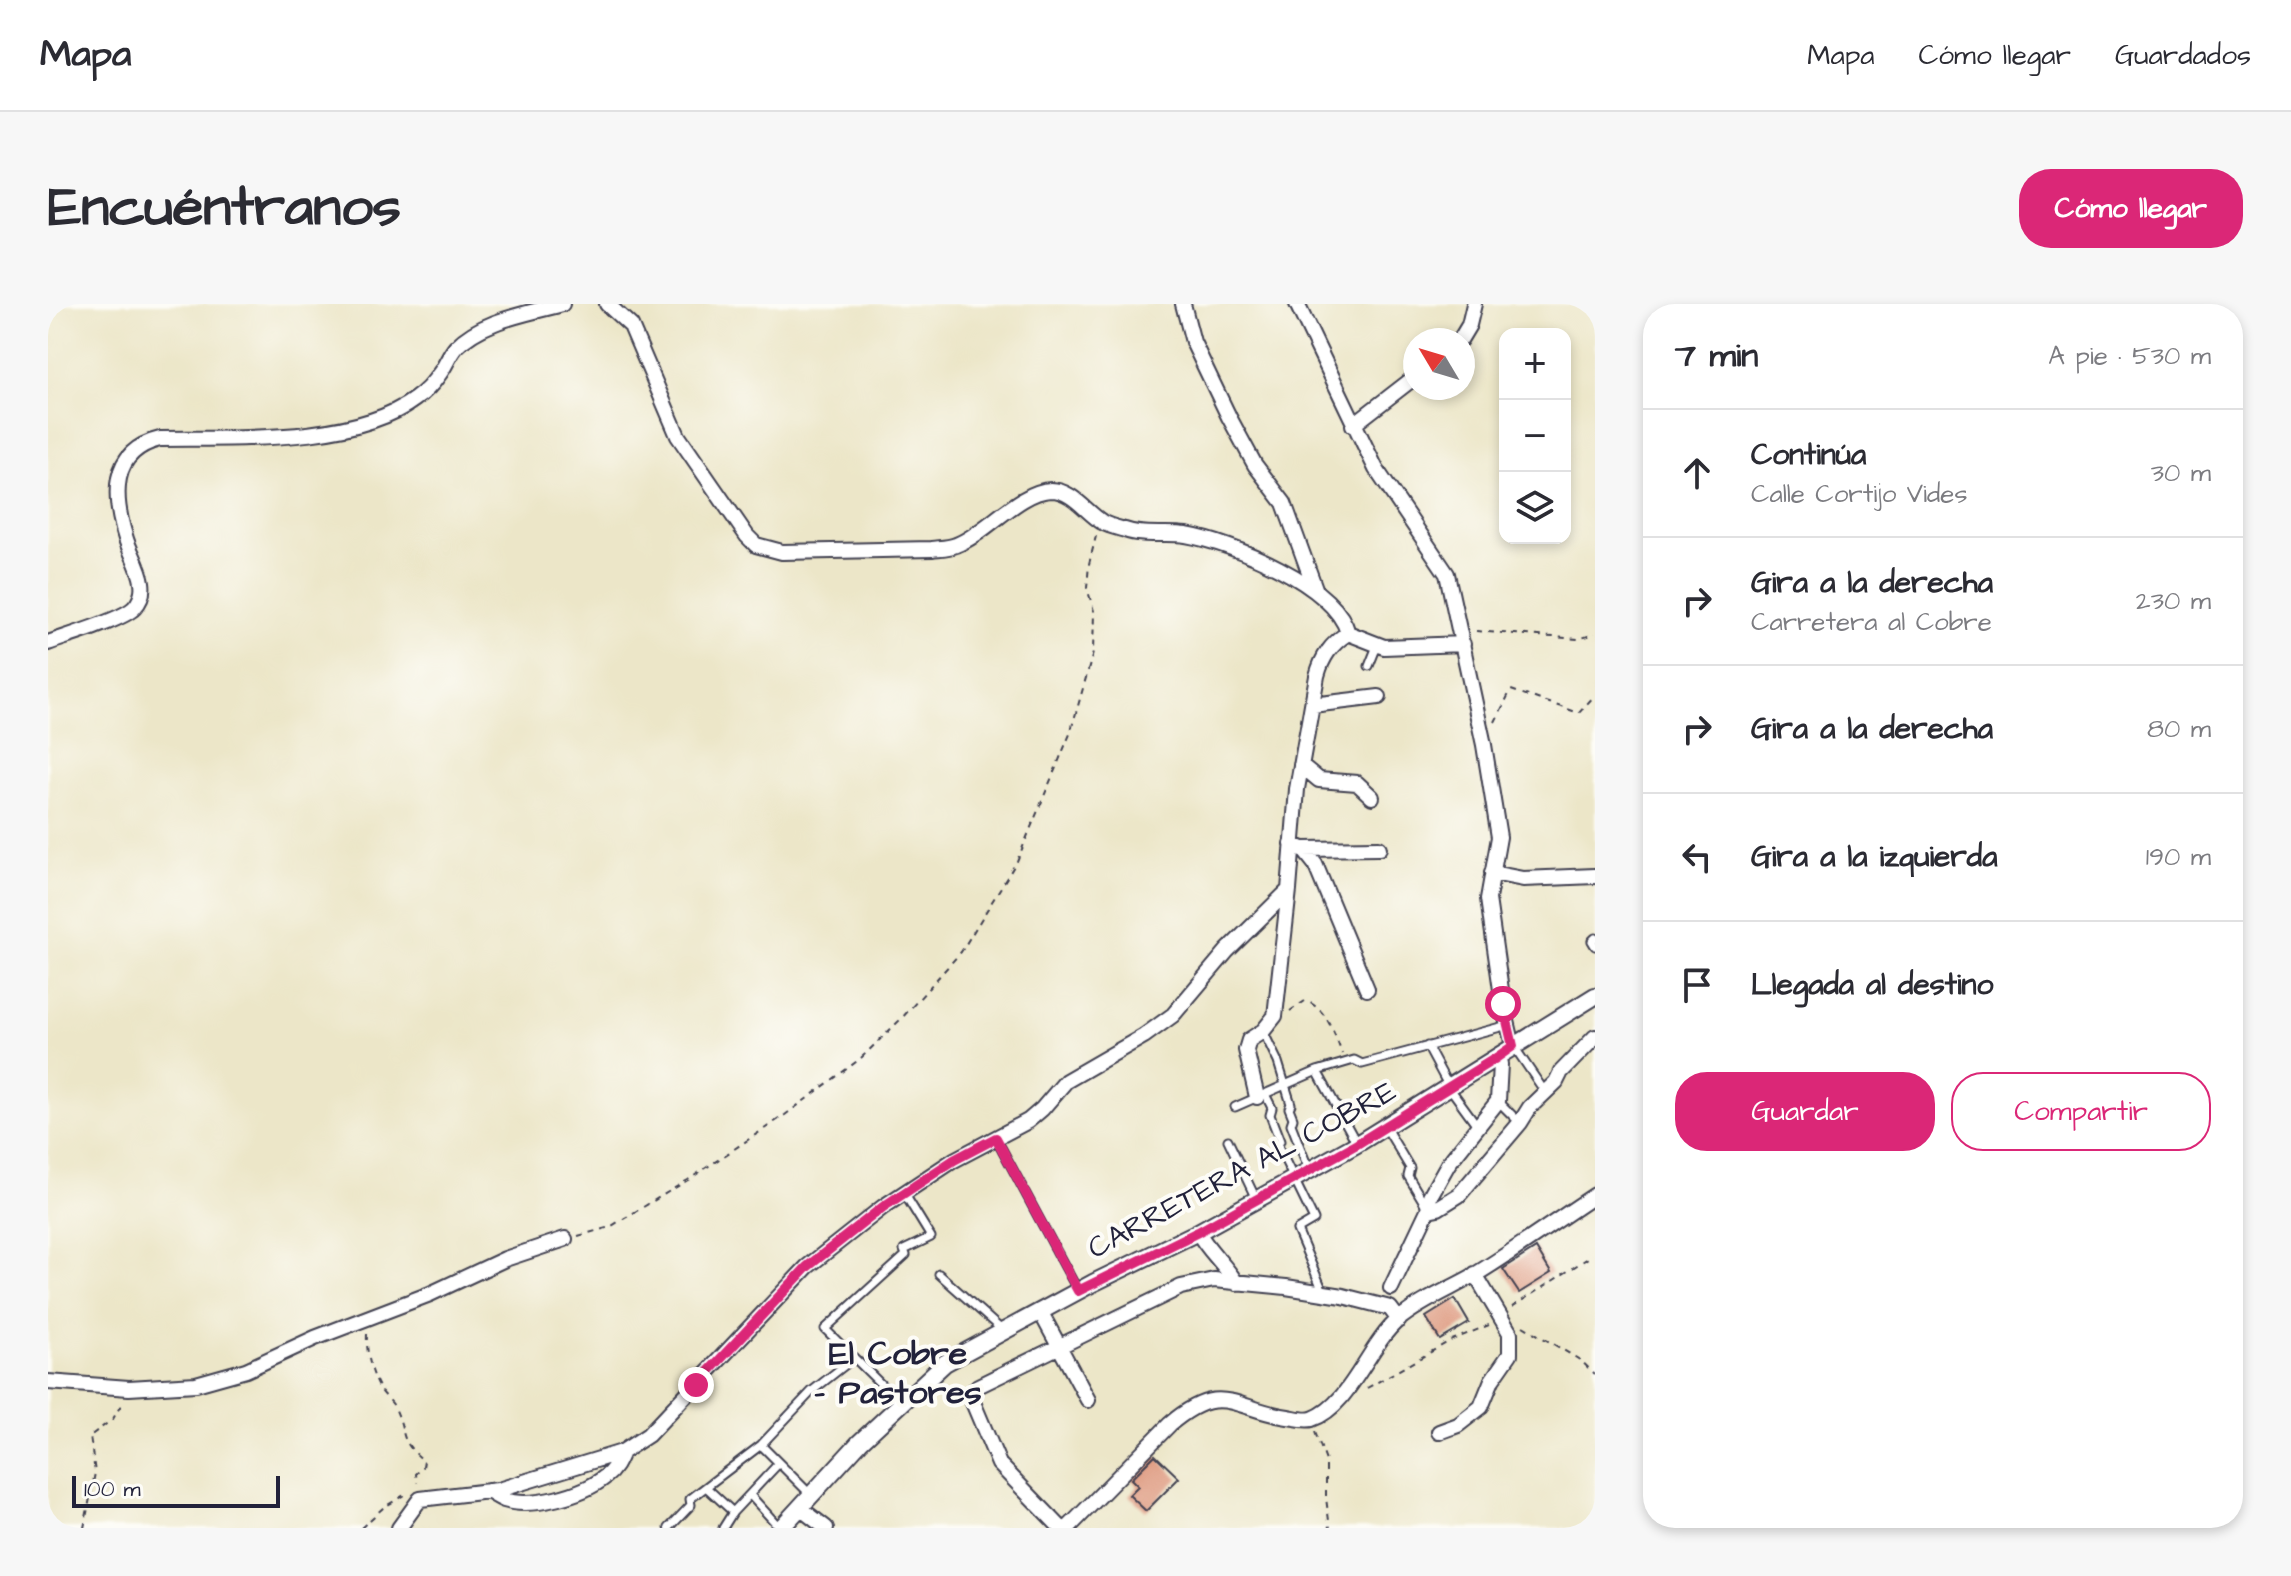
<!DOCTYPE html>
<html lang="es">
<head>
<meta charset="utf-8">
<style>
	:root { --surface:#fff; --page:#f7f7f7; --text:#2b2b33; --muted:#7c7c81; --line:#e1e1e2; --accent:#db2777 }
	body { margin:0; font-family:"Architects Daughter",sans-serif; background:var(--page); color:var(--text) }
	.controls { position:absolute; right:24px; top:24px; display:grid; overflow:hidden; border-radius:16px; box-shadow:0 4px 12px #0003 }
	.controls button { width:72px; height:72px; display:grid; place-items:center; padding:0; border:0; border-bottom:2px solid var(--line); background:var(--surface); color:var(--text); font:40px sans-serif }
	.compass { position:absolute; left:1355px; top:24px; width:72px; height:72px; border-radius:50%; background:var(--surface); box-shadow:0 4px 12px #0003; rotate:308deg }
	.scale { position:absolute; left:24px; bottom:20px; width:208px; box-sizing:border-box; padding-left:8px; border:4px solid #22223b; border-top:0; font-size:22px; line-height:28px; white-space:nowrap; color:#22223b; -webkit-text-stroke:6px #fdfcf7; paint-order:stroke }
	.stop { position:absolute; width:24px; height:24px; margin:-18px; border:6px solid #db2777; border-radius:50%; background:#fff }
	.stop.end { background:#db2777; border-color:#fff; box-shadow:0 2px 8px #0008 }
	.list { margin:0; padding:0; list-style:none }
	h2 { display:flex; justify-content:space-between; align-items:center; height:104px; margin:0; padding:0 32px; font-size:34px }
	h2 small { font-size:26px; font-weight:400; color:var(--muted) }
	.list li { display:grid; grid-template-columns:52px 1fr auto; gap:24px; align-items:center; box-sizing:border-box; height:128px; padding:0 32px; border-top:2px solid var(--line) }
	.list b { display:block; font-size:30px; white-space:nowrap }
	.list p { margin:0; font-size:26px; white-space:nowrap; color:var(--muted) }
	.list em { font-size:26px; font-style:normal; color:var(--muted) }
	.actions { display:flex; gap:16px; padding:24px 32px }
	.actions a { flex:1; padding:18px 0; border:2px solid var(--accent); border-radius:32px; text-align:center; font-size:28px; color:var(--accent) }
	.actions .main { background:var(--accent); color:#fff }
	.icon { flex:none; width:44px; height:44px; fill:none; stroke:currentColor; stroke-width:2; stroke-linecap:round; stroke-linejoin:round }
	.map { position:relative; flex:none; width:1547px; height:1224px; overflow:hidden; border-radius:32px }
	header { display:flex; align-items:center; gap:48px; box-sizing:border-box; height:112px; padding:0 40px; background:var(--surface); border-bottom:2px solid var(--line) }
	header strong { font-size:38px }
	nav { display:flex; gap:44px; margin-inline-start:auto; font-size:28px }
	.intro { display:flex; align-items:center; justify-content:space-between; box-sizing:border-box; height:192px; padding:0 48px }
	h1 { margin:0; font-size:56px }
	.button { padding:20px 36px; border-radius:32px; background:var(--accent); color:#fff; font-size:28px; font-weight:700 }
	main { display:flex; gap:48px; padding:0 48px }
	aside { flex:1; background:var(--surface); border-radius:32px; box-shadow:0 4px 12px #0003 }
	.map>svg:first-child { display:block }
</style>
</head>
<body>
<header>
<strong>Mapa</strong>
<nav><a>Mapa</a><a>Cómo llegar</a><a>Guardados</a></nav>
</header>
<div class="intro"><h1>Encuéntranos</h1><a class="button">Cómo llegar</a></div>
<main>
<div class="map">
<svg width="1547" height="1224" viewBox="0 0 1547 1224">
	<rect width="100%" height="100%" fill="#fdfcf7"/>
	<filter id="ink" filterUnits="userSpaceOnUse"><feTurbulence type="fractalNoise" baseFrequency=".0125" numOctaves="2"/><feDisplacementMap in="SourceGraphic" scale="16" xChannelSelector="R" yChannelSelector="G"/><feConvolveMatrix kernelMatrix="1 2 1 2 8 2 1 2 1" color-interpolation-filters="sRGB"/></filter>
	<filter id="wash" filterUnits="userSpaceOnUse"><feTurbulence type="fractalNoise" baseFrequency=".006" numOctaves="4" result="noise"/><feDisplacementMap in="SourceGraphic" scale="32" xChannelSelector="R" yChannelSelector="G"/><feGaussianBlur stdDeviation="1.8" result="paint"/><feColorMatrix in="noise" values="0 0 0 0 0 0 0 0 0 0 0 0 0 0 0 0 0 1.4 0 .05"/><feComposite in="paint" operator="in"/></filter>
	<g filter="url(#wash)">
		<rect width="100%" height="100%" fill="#ece6c8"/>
		<g id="blocks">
			<path fill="#dd957a" d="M1488 944 1503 969 1471 989 1455 965Z
				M1407 995 1421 1019 1392 1036 1378 1013Z
				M1107 1151 1131 1174 1098 1207 1081 1191 1090 1182 1083 1175Z"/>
		</g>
	</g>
	<g filter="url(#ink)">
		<use href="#blocks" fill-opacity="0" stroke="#403f50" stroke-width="2"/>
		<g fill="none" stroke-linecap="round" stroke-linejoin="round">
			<g stroke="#403f50" stroke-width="11">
				<path id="service" d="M1321 362 1329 342
					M1547 634 1544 637 1547 642
					M1215 727 1230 758 1243 800 1241 804 1245 814 1243 820 1261 866
					M1379 742 1401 783 1431 824
					M1467 744 1497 788
					M1269 767 1308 838
					M1217 790 1224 804 1222 811 1232 837 1230 842 1266 916 1249 926 1275 987
					M1450 797 1472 819
					M1187 803 1269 767 1306 756 1314 760 1460 721
					M1338 824 1362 864 1360 872 1378 902
					M948 834 1030 987
					M1180 836 1208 895
					M891 970 955 1027
					M852 1099 777 1025 858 951 856 946 883 933 856 889
					M713 1141 763 1191
					M659 1184 685 1208
					M702 1191 732 1224
					M621 1224 643 1201 642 1195 713 1141 764 1087 806 1054
					M675 1224 685 1208 731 1159"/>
			</g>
			<g stroke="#403f50" stroke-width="18">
				<path id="minor" d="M559 0 583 22 630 132 699 232 708 241 734 248 884 245C891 244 901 244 908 241 938 230 971 187 1003 186 1024 186 1038 208 1054 218 1061 222 1070 224 1077 226 1095 233 1119 228 1138 231 1184 239 1287 280 1300 329
					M1135 0 1145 38 1181 113 1207 161 1236 199 1268 287
					M1249 0 1328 165 1399 270 1436 441 1451 533 1440 595 1455 700 1465 742
					M1412 36 1421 21 1426 0
					M1305 121 1367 73
					M0 339C19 332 74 316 86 304 106 283 85 257 78 235 65 194 61 147 112 135 184 134 308 140 367 95 376 89 386 78 392 69 398 61 401 51 408 43 434 16 479 10 514 0
					M1264 401 1331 393
					M1253 461 1271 476 1309 479 1324 493
					M1244 540 1255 545 1267 560 1319 685
					M1255 545 1331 544
					M1444 569 1475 575 1547 572
					M1209 793 1198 746 1201 736 1215 727 1227 712 1241 586
					M1380 906 1382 892 1400 860 1450 797 1452 760 1448 754
					M1150 928C1160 947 1177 960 1188 979
					M1343 984 1380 906 1390 904 1411 891 1472 819 1482 803 1508 778 1513 768 1547 733
					M992 1007 1040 1096
					M0 1078 81 1084 148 1080 198 1066 267 1034 382 990 457 955 517 935
					M1391 1128 1410 1121 1433 1103 1444 1076 1462 1050V1029L1427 970
					M440 1187C445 1190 451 1194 456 1196 483 1205 535 1191 557 1173 566 1166 570 1158 574 1148
					M752 1204 778 1224
					M351 1224 372 1195 450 1186 574 1148 600 1131 759 963 835 903 906 856 980 817 994 805 1018 777 1096 732 1125 711 1179 647 1241 586 1249 485 1269 372C1274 353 1283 340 1300 329L1336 343 1415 340
					M1013 1224 951 1160 924 1096 925 1088 930 1082 1133 983 1166 976 1238 983 1295 992 1342 1004 1351 1016
					M1020 1224 1122 1120C1174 1076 1185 1105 1240 1113 1247 1114 1257 1117 1264 1115 1302 1102 1320 1041 1351 1015 1373 997 1400 986 1425 972 1466 947 1506 918 1547 891"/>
			</g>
			<g stroke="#403f50" stroke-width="20">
				<path id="tertiary" d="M733 1224 812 1138 897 1059 1045 979 1150 928 1309 840 1547 692"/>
			</g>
			<path stroke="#403f50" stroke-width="2" stroke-dasharray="6 6" stroke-linecap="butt" d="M1428 327 1530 335 1547 330
				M1447 418 1463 386 1531 409 1547 391
				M1242 707 1257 697C1278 703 1287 731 1294 750
				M530 932 562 923 640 876 737 811 812 755 853 715 913 648 969 557 1022 430 1045 349 1046 307 1039 284 1041 260 1048 232
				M1464 1003 1540 954
				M1475 1022 1532 1056 1547 1070
				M319 1030C318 1048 323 1069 332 1085 336 1092 344 1097 347 1104 360 1132 349 1134 376 1157L375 1163 368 1170 369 1179
				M1319 1084 1404 1036 1441 1021
				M1267 1128 1278 1157V1194L1282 1224
				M36 1224 47 1169 42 1132 65 1115 76 1096
				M313 1224 335 1204 356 1191"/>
			<use href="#service" stroke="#fff" stroke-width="7"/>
			<use href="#minor" stroke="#fff" stroke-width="14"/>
			<use href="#tertiary" stroke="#fff" stroke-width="16"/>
		</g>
	</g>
	<g fill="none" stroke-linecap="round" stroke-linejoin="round" filter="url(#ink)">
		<path stroke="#db2777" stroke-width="10" d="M648 1081 759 963 835 903 906 856 948 834 1030 987 1150 928 1309 840 1448 754 1465 742 1455 700"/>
	</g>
	<g text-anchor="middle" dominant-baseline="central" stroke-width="8" stroke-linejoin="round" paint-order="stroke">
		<g font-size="30" fill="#22223b" stroke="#fdfcf7">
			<text transform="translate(1194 866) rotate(-28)">CARRETERA AL COBRE</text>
		</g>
		<g font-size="34" font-weight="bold" fill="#22223b" stroke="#fdfcf7">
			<text x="850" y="1050">El Cobre<tspan x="850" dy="39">- Pastores</tspan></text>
		</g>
	</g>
</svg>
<div class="controls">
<button>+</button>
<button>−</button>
<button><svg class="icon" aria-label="layers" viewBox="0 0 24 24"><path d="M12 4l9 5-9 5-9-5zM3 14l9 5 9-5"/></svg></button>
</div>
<svg class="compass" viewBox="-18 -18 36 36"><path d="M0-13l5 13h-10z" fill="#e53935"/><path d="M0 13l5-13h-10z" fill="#7c7c81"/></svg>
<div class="scale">100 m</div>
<div class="stop" style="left:1455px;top:700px"></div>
<div class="stop end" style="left:648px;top:1081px"></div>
</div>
<aside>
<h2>7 min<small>A pie · 530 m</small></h2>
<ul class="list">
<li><svg class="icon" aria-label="ahead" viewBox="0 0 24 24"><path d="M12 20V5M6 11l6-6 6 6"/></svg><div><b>Continúa</b><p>Calle Cortijo Vides</p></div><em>30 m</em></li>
<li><svg class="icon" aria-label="right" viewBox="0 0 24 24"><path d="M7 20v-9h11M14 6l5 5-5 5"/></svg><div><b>Gira a la derecha</b><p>Carretera al Cobre</p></div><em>230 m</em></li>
<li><svg class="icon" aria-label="right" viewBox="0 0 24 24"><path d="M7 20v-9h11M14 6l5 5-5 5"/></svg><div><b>Gira a la derecha</b></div><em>80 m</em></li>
<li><svg class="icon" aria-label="left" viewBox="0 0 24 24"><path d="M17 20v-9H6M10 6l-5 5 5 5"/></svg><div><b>Gira a la izquierda</b></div><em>190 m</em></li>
<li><svg class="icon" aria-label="arrive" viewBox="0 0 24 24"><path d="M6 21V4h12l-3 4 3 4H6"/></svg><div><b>Llegada al destino</b></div></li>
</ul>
<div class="actions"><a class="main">Guardar</a><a>Compartir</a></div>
</aside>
</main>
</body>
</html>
